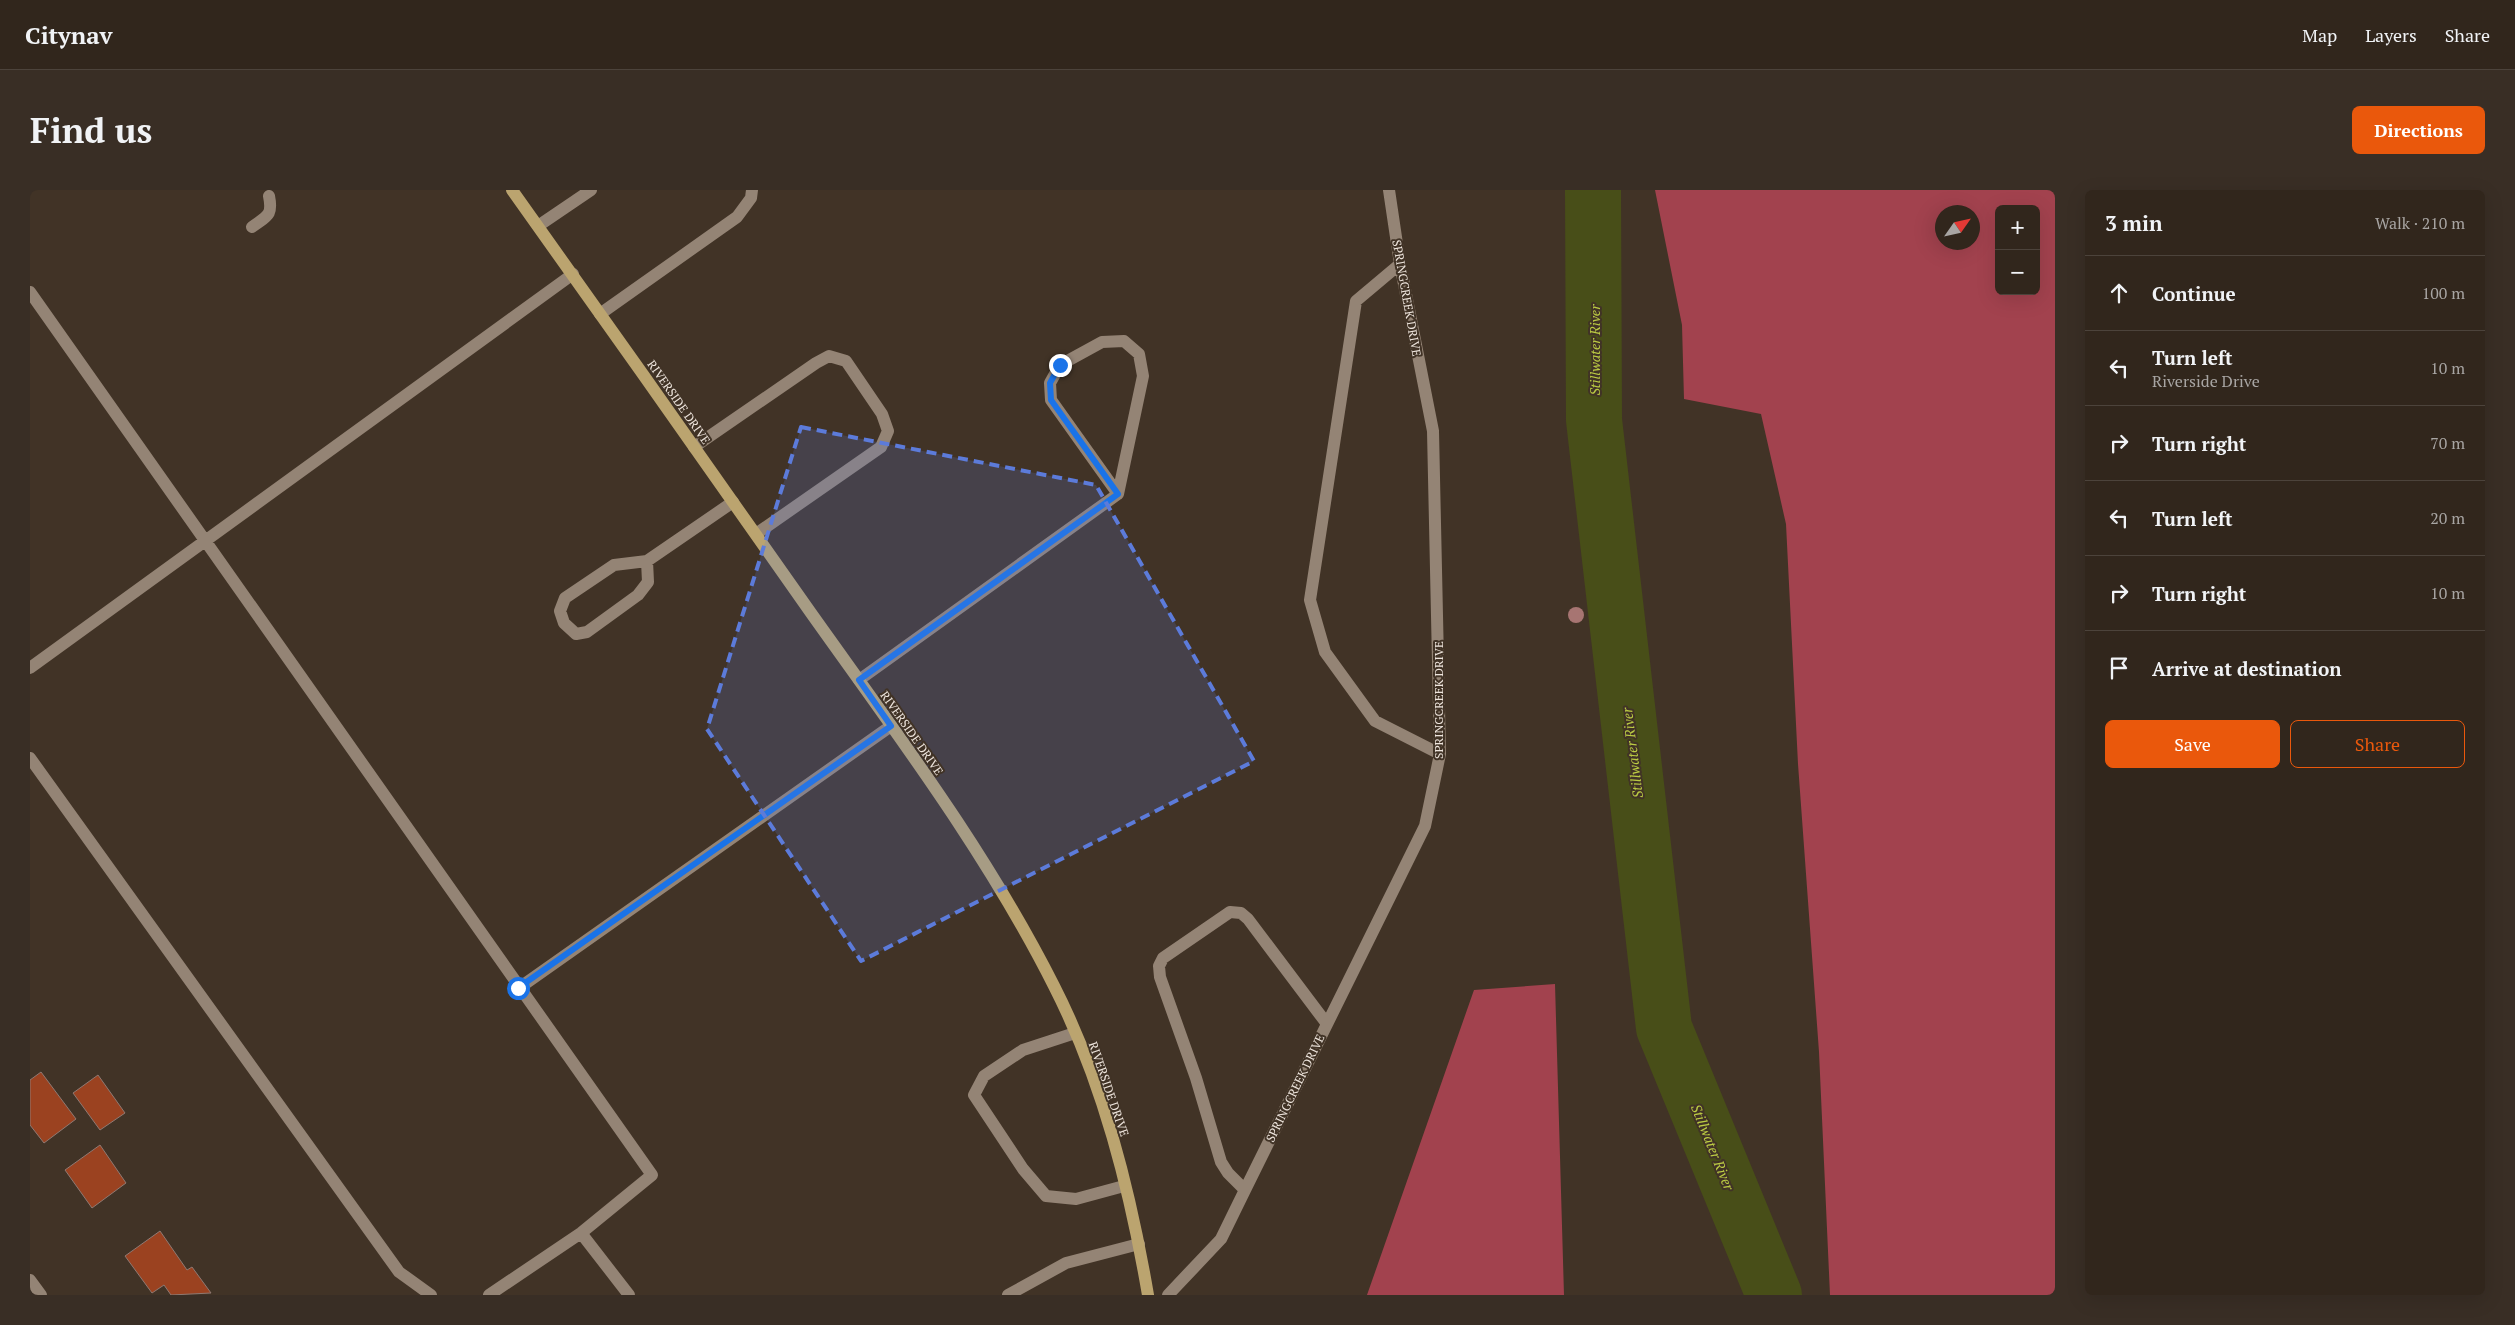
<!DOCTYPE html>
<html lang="en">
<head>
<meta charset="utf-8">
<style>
	:root { --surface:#31261c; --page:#392e25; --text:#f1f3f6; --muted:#a8a5a3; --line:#4c433b; --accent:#ea580c }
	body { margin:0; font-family:"PT Serif",serif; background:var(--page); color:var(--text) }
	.controls { position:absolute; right:15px; top:15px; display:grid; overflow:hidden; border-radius:8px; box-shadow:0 5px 20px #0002 }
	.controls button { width:45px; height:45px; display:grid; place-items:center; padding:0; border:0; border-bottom:1px solid var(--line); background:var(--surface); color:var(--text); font:25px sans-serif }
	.compass { position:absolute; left:1905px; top:15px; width:45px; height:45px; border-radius:50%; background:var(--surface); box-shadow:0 5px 20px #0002; rotate:56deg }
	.stop { position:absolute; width:15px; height:15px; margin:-11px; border:4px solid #1a73e8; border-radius:50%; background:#fff }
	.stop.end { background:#1a73e8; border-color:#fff; box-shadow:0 1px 5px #0008 }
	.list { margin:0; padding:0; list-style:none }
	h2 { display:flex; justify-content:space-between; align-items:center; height:65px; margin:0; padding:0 20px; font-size:21px }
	h2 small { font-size:16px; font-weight:400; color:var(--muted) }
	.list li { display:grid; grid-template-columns:32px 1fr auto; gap:15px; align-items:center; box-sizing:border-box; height:75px; padding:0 20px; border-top:1px solid var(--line) }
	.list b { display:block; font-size:19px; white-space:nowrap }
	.list p { margin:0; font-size:16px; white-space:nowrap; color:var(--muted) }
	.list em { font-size:16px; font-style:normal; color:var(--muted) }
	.actions { display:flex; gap:10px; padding:15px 20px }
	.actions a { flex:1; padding:11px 0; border:1px solid var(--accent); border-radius:8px; text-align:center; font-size:18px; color:var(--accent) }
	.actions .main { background:var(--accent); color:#fff }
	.icon { flex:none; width:28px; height:28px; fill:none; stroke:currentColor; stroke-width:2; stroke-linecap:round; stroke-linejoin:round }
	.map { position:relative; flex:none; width:2025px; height:1105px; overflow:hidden; border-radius:8px }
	header { display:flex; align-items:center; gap:30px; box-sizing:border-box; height:70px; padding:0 25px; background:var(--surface); border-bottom:1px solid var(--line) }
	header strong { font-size:24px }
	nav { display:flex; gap:28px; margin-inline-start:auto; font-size:18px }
	.intro { display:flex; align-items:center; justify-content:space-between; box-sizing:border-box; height:120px; padding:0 30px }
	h1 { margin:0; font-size:35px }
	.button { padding:12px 22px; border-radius:8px; background:var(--accent); color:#fff; font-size:18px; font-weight:700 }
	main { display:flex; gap:30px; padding:0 30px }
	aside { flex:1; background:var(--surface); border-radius:8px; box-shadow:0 5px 20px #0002 }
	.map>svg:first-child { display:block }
</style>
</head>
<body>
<header>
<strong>Citynav</strong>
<nav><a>Map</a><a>Layers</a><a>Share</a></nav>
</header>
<div class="intro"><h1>Find us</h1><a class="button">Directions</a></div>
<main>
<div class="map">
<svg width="2025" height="1105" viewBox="0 0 2025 1105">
	<rect width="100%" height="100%" fill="#413326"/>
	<path fill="#a2424e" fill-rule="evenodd" d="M1625 0H2025V1105H1800L1789 862 1768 574 1756 334 1731 224 1654 209 1652 135ZM1969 19H2006V101H1969ZM1912 22H1942V52H1912Z
		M1525 794 1534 1105H1337L1444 800Z"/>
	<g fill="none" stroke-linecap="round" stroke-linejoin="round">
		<path stroke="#484e18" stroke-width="56" d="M1563 0 1564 230 1634 838 1744 1105"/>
	</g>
	<path fill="#9b4220" stroke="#8f7972" d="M11 882 46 929 14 953 0 935V890Z
		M68 885 95 923 70 940 43 903Z
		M70 955 96 993 62 1018 35 980Z
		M130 1041 157 1080 162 1077 181 1103 141 1105 134 1095 122 1103 95 1066Z"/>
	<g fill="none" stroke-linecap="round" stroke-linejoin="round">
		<path stroke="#948475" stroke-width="12" d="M508 36 561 0
			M222 37C237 26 243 26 239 6
			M1370 74 1326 111 1280 410 1295 462 1345 531 1410 564
			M0 102 622 985 551 1043 459 1105
			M570 124 707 27 721 8 722 0
			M664 257 786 173 799 166 816 171 852 224 858 241 851 257 726 344
			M617 371 618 392 608 405 557 442 546 444 534 433 530 421 535 408 584 375 617 371 703 312
			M0 478 543 84
			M829 490 1088 304 1113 186 1109 164 1094 151 1072 152 1030 175 1020 193 1021 210 1088 304
			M0 568 369 1082 401 1105
			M489 798 861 536
			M1045 843 993 860 954 886 944 905 993 979 1016 1006 1046 1009 1094 996
			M1215 1000 1198 983 1191 972 1166 888 1130 787 1129 776 1133 768 1200 722 1211 723 1218 729 1297 834
			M551 1043 599 1105
			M0 1090 11 1105
			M978 1105 1036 1073 1109 1054
			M1138 1105 1191 1049 1215 1000 1395 636 1410 564 1403 241 1370 74 1359 0"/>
		<path stroke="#bba46f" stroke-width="12" d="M482 0C582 141 682 281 781 423 867 544 957 663 1024 796 1073 892 1100 1000 1118 1105"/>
	</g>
	<circle fill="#a77572" cx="1546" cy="425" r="8"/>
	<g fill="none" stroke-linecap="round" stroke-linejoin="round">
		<path stroke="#1a73e8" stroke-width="6" d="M488 798 861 536 829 490 1088 304 1021 210 1020 193 1030 175"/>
	</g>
	<path fill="#5c7bda" fill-opacity="0.2" stroke="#5c7bda" stroke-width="4" stroke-dasharray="10 6" stroke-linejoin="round" d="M771 237 1066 295 1224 571 831 771 677 539Z"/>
	<g text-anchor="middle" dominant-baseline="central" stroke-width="4" stroke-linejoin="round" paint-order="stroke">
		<g font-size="12" fill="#eee5dd" stroke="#413326">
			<text transform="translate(1377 108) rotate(80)">SPRINGCREEK DRIVE</text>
			<text transform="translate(649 212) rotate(55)">RIVERSIDE DRIVE</text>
			<text transform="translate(1408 510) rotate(-90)">SPRINGCREEK DRIVE</text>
			<text transform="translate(882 543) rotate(55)">RIVERSIDE DRIVE</text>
			<text transform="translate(1265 898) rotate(-64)">SPRINGCREEK DRIVE</text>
			<text transform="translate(1079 899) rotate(71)">RIVERSIDE DRIVE</text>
		</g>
		<g font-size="14" font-style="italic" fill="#bbcb43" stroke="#413326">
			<text transform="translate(1564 160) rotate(-90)">Stillwater River</text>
			<text transform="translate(1602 563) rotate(-97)">Stillwater River</text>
			<text transform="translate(1683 957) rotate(68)">Stillwater River</text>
		</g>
	</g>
</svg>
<div class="controls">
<button>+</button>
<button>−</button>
</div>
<svg class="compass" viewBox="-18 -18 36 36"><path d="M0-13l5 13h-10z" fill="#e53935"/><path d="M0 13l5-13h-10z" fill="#a8a5a3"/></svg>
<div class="stop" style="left:488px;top:798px"></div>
<div class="stop end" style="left:1030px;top:175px"></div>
</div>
<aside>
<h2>3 min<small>Walk · 210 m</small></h2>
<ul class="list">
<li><svg class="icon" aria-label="ahead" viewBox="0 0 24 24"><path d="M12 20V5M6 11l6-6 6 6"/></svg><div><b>Continue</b></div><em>100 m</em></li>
<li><svg class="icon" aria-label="left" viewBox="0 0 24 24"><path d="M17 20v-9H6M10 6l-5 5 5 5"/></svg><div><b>Turn left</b><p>Riverside Drive</p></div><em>10 m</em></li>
<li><svg class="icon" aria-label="right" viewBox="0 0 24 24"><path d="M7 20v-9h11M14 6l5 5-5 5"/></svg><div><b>Turn right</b></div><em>70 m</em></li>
<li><svg class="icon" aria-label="left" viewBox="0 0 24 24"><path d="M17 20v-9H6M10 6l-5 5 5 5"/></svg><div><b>Turn left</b></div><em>20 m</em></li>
<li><svg class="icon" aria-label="right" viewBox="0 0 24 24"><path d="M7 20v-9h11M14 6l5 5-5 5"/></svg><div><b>Turn right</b></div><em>10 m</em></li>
<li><svg class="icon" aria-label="arrive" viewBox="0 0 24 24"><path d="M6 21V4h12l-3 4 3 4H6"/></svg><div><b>Arrive at destination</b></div></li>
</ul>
<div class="actions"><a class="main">Save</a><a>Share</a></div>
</aside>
</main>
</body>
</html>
